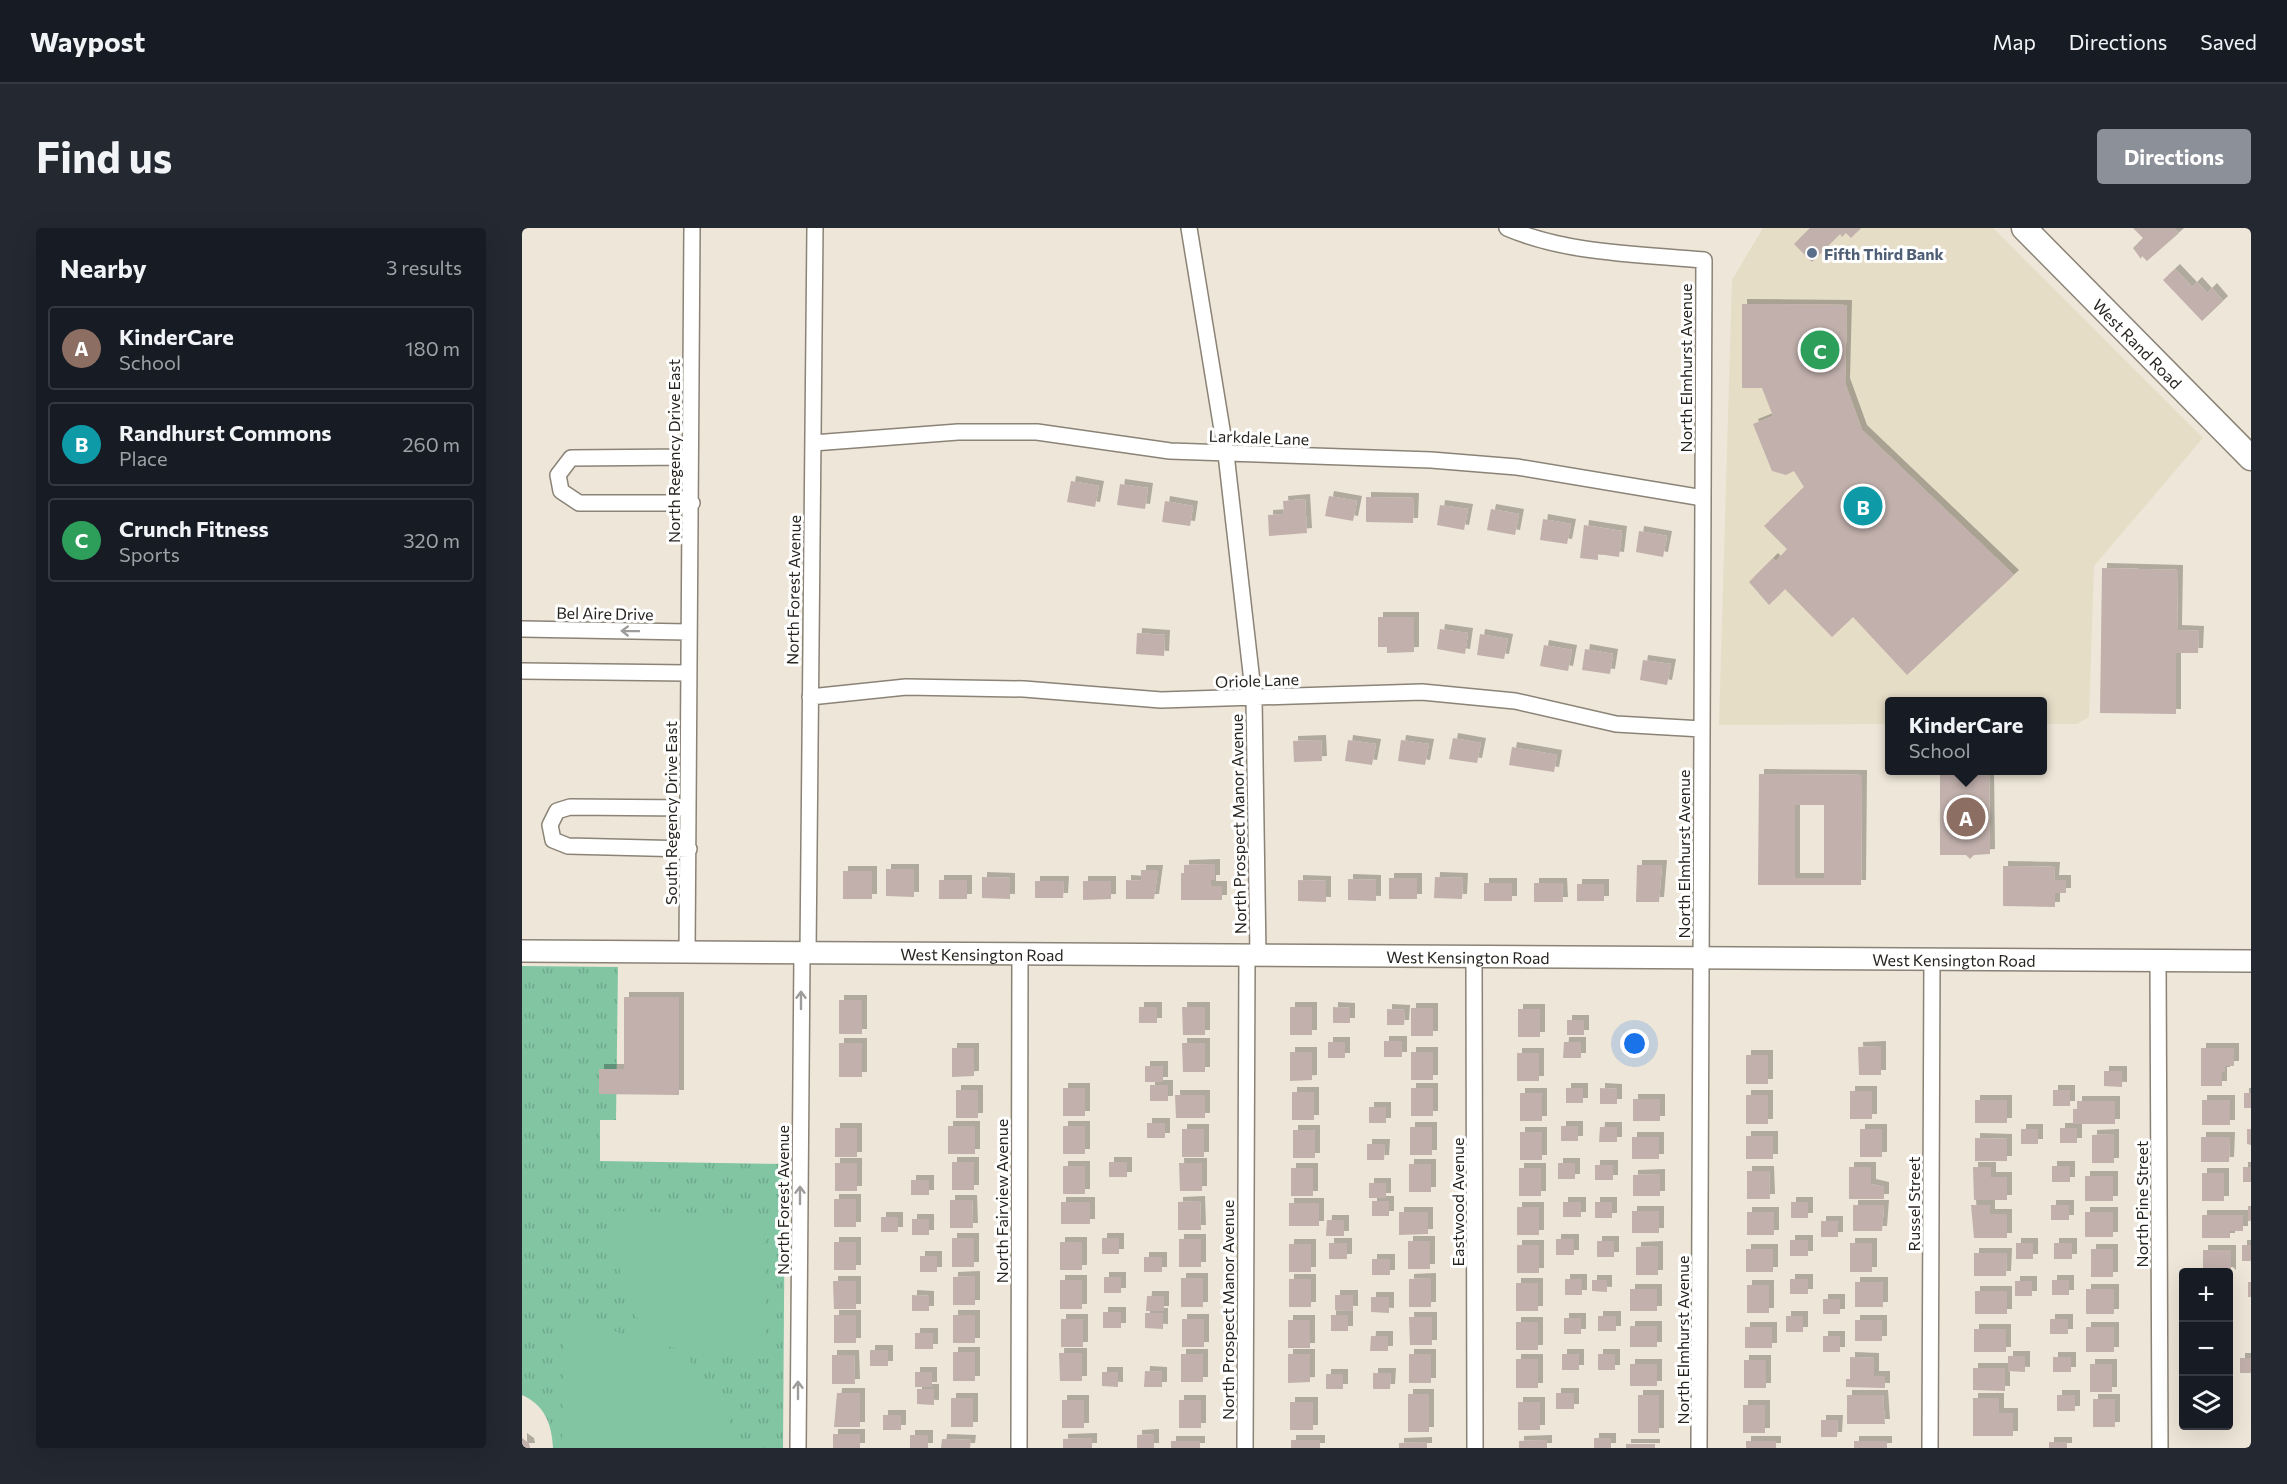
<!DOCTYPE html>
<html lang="en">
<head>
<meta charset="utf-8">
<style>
	:root { --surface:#171b24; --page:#242831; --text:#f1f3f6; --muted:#9ea1a6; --line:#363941; --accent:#8c9099 }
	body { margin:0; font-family:Commissioner,sans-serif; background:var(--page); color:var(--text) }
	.controls { position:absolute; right:18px; bottom:18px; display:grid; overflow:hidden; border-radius:6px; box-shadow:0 6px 24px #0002 }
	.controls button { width:54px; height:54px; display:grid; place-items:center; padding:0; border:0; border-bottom:2px solid var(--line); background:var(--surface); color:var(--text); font:30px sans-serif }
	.you { position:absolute; left:1113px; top:816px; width:21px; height:21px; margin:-15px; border:4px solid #fff; border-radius:50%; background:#1a73e8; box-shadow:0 0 0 9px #1a73e833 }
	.badge { display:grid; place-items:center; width:39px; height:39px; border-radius:50%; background:var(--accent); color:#fff; font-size:20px; font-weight:700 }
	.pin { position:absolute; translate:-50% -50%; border:3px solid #fff; box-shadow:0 2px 6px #0006 }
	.popup { position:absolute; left:1363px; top:469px; width:162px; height:78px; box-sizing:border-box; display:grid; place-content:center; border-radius:6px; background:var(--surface); filter:drop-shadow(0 2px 4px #0005); font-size:20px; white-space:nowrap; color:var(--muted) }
	.popup b { font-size:22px; color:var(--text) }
	.popup::after { content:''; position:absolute; left:50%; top:100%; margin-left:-12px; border:12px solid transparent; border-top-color:var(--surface) }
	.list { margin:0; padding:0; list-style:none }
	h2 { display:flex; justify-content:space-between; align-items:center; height:78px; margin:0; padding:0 24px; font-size:26px }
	h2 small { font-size:20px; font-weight:400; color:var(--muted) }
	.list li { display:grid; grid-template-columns:39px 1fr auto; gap:18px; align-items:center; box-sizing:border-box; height:84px; margin:0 12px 12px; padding:0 12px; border:2px solid var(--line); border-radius:6px }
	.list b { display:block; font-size:22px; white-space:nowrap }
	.list p { margin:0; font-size:20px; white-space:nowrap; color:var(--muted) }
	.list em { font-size:20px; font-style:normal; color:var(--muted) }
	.icon { flex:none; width:33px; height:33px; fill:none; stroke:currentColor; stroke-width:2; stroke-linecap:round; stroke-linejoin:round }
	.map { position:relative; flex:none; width:1729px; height:1220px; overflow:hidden; border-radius:6px }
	header { display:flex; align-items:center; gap:36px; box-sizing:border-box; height:84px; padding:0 30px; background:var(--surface); border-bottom:2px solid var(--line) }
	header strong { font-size:28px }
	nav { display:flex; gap:33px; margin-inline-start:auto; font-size:21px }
	.intro { display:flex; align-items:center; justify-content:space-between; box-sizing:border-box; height:144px; padding:0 36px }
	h1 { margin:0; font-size:42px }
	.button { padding:15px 27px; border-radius:6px; background:var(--accent); color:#fff; font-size:21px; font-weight:700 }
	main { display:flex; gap:36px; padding:0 36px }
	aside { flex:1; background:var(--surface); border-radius:6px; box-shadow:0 6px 24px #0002 }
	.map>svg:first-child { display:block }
</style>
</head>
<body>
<header>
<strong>Waypost</strong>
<nav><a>Map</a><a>Directions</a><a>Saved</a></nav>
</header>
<div class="intro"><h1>Find us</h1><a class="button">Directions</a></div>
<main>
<aside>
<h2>Nearby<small>3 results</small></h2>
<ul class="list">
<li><span class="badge" style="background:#8d6e63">A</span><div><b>KinderCare</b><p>School</p></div><em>180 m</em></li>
<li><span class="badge" style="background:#0f9aa8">B</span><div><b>Randhurst Commons</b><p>Place</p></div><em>260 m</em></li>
<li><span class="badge" style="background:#2e9e5b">C</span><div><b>Crunch Fitness</b><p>Sports</p></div><em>320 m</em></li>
</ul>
</aside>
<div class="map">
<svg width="1729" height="1220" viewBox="0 0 1729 1220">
	<defs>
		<pattern id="grass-tufts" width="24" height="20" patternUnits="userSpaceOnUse" patternTransform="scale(1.5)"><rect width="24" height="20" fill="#81c5a3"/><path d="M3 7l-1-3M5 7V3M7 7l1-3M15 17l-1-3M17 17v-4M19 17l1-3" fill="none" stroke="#6fa98c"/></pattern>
		<filter id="shadow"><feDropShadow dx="5" dy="-5" stdDeviation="0" flood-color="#0004"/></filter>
	</defs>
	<rect width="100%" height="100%" fill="#eee6d8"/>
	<path fill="#e6ddc7" d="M1241 0H1471L1681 210 1572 338 1567 489 1555 496H1521L1520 474H1368L1367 496 1197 497 1210 52Z"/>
	<path fill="url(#grass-tufts)" d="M0 738 96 739 94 892H78V933L263 936 261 1220H31C30 1197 23 1177 0 1167Z"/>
	<path fill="#81c5a3" d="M90 983 226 986 242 999 244 1131C215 1129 170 1128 144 1117 102 1099 92 1022 90 983Z
		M42 1095 92 1103 166 1131 204 1178 215 1220H40Z"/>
	<path fill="#c1b0ac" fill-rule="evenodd" filter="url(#shadow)" d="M1288 0H1339L1329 10 1324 5 1320 9 1318 6 1290 34 1272 16Z
		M1611 0H1652L1657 5 1625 33 1620 28 1619 31 1611 20 1621 10Z
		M1653 41 1670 59 1675 54 1685 65 1690 60 1701 73 1680 93 1641 52Z
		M1220 76 1325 77 1323 155 1340 202 1492 347 1385 447 1331 389 1310 409 1263 361 1247 377 1227 354 1251 330 1254 333 1265 321 1242 298 1282 259 1272 243 1264 247 1250 243 1231 196 1251 188 1240 160H1220Z
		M549 253 577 258 573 279 545 274Z
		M598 256 626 260 623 281 595 277Z
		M807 268 835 273 831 293 803 288Z
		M844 269 892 270 891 295 844 294Z
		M783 271 785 305 747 308 746 287 762 286 761 273Z
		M643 273 671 278 668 298 640 294Z
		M918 277 946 281 942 302 915 297Z
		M969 281 997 286 993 307 965 302Z
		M1021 291 1049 296 1045 316 1018 312Z
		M1062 297 1100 303 1097 329 1076 326V332L1058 330Z
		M1117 303 1145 308 1141 329 1114 324Z
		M1580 340 1656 342 1655 402 1677 403 1676 425H1654V486L1578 485Z
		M856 389H892V424L865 425V419H856Z
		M918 401 946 405 943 426 915 421Z
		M615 405 643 407 642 428 614 426Z
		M958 406 986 411 982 431 955 427Z
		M1022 417 1050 422 1046 443 1018 438Z
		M1063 421 1091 426 1088 446 1060 442Z
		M1121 432 1149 436 1145 457 1118 452Z
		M931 510 959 515 955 535 927 531Z
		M799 512 800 533 772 534 771 513Z
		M826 512 854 516 850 537 823 533Z
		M879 512 907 516 903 537 876 533Z
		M990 519 1035 527 1032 544 987 537Z
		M1237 546 1340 547 1339 657H1236ZM1273 577H1302V650H1273Z
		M1418 546H1467L1468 626 1452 627 1448 631 1444 627H1418Z
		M693 636V652H689V658H700V672H659V645H662V637Z
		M1115 637H1140L1137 674H1114Z
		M1481 638 1533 639 1532 652H1544V665H1533V679L1481 678Z
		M364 641H392V669L364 668Z
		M619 642H636L632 671H604V652L619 653Z
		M321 643H350V671H321Z
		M460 649 488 650V671L460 670Z
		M913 649 941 650 940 671 912 670Z
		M867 650H895V671H867Z
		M826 651 854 652V673L826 672Z
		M417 652H445V671H417Z
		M776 652 804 653V674L776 673Z
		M513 653H542L541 670H513Z
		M561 653H589V671L561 672Z
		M962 655H990V673H962Z
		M1012 655H1040L1041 674H1012Z
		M1055 656H1082V673H1055Z
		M102 769H157V867L77 866V841H102Z
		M317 772H340V806H317Z
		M617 779H635V795H617Z
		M660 779H683V807H661Z
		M768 779H790V807H768Z
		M811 779 828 780V795H811Z
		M889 780H911V808H889Z
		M865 781 883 782 882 797H865Z
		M996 781H1018V809H996Z
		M1045 792H1062V807H1045Z
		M862 813H880V829H862Z
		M806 814H823V830H806Z
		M1042 814H1059V830H1041Z
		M317 815H340V849H317Z
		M660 815H683V844H661Z
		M1359 818V847H1337L1336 819Z
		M430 820H452V848L430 849Z
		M1679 820H1712V838H1703V844H1700V858H1679Z
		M768 824H790V852L768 853Z
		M889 824H911V852H889Z
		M995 825H1017V853H995Z
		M1224 827H1246V856H1224Z
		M623 838H641V854H623Z
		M1582 843H1600V859L1582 858Z
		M628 857H646V873H628Z
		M541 860H563V888H541Z
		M889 860H911V888H889Z
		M1044 860H1061V875H1044Z
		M1078 860 1095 861V876H1078Z
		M434 862H456V890H434Z
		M1531 862H1548V878H1531Z
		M1328 863H1350V891H1328Z
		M770 864H792V892H770Z
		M998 865H1020V893H998Z
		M1722 865H1729V880H1722Z
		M653 867H683V890H654Z
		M1224 867H1246V896H1224Z
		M1111 871H1138V893H1111Z
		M1453 872H1485V895H1453Z
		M1680 872H1708V897H1680Z
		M1555 873H1593V896H1551V881H1555Z
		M847 879H864V895H847Z
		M625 895H643V910H625Z
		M426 898H453V926H426Z
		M541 898H563V926H541Z
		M1039 898H1056V913H1039Z
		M888 899H910V927H888Z
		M1078 899H1095V914H1077Z
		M313 900H335V929H313Z
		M1538 900H1555V915H1538Z
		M660 901H682V929H660Z
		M1338 901H1360V929H1338Z
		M1499 901H1516V916H1499Z
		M1725 901H1729V917L1725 916Z
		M771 902H793V930H771Z
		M998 904H1020V932H998Z
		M1592 906V935H1570V907Z
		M1224 908H1251V931H1224Z
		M1110 909H1137V931H1110Z
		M1679 909H1708L1707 934H1679Z
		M1453 910 1485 911V933H1453Z
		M845 916H863L862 932H845Z
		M430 934H452V962H430Z
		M587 934H605V949H587Z
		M313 935H335V963H313Z
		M657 935H680V963H658Z
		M1036 935H1053V951H1036Z
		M887 936H909V964H887Z
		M1073 937H1091V952H1073Z
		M541 938H563V966H541Z
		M1530 938H1548V954H1530Z
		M1327 939H1349V956L1362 959V971H1327Z
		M1451 939H1469V949H1485V972H1452Z
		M1721 939H1729V954H1721Z
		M769 940H791V968H769Z
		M997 940H1019V968H997Z
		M1225 943H1247L1248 971H1225Z
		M1680 945H1702V973H1680Z
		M1138 946V968H1111V947Z
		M1563 948H1591V973H1563Z
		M389 952H407V967H389Z
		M847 955H864V970H847Z
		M312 971H334V999H312Z
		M428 972H450L451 1000H428Z
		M678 973 679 1002H656V974Z
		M850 973H867V988H850Z
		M539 974H568V996H539Z
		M1041 974H1059V989H1041Z
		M1073 974H1090V990H1073Z
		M1269 974H1286V990H1269Z
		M767 975H797V998H767Z
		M1331 977H1362L1360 1003H1331Z
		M1449 977H1468V986H1485V1010H1452Z
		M1529 977H1547V992H1529Z
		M1726 978H1729V993H1726Z
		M995 979H1017V1007H995Z
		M1110 983H1137V1005H1110Z
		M877 984H906V1006L877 1007Z
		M1225 984H1252V1007H1225Z
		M1563 984H1591V1009H1563Z
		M1680 987H1721V1003H1708V1010H1680Z
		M359 989H376V1004H359Z
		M390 991H407V1007H390Z
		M805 992H822V1008H804Z
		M1299 993H1316V1009H1299Z
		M430 1010H452V1039H430Z
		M580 1010H597V1026H580Z
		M657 1011H679V1039H657Z
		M1034 1011H1052V1027H1034Z
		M1268 1012H1286V1028H1268Z
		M886 1013H908V1041H886Z
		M1075 1013H1092V1029H1075Z
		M312 1014H334V1042H312Z
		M538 1014H560V1042H538Z
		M807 1015H825V1031H807Z
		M1328 1015H1350V1044H1328Z
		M1494 1015H1511V1031H1494Z
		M1532 1015H1550V1031H1532Z
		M767 1016H789V1044H767Z
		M995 1017H1017V1045H995Z
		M1720 1017H1729V1033H1720Z
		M1136 1018V1047H1114V1019Z
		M1224 1021H1251V1044H1224Z
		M1569 1021H1591V1049H1569Z
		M1681 1022H1709V1047L1706 1044H1681Z
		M1452 1025H1485L1484 1048H1452Z
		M398 1028H415V1044H398Z
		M622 1029H640V1044H622Z
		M850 1031H868V1047H850Z
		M453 1048V1077H431V1049Z
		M582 1049H599V1065H582Z
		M659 1050H681V1079H659Z
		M909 1050V1079H887V1051Z
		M767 1051H789V1079H767Z
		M1043 1051H1060V1067H1043Z
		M1268 1051H1286V1066H1268Z
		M538 1052H560V1081H538Z
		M1070 1052H1085V1064L1070 1063Z
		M1530 1052H1547V1067H1530Z
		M311 1053H334V1081H312Z
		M1493 1053H1510V1068H1493Z
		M1333 1054H1361V1079H1333Z
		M1726 1054H1729V1069H1726Z
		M994 1055H1016V1083H994Z
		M1225 1057H1247V1085H1225Z
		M1108 1061H1135V1083H1108Z
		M1564 1061H1592V1086H1564Z
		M1453 1063H1485V1086H1453Z
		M390 1067 407 1068V1083H390Z
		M813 1067H831V1083L813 1082Z
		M625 1068H642V1083H624Z
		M849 1069H867V1085L849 1084Z
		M1301 1071H1318V1086H1301Z
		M581 1084H599V1100H581Z
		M623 1085H641V1101L623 1100Z
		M312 1087H334V1115H312Z
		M431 1087H453V1115H431Z
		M809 1087H826V1103H809Z
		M1076 1088H1094V1103H1076Z
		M1264 1088H1281V1104H1264Z
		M887 1089H910V1117H888Z
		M1042 1090H1059V1106H1042Z
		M539 1091H561V1119H539Z
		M660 1091H682V1119H660Z
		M1528 1091H1546V1106H1528Z
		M766 1092H788V1120H766Z
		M1333 1092H1360V1113H1333Z
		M994 1094H1016V1122H994Z
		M1108 1098H1135V1119H1108Z
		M1223 1099H1250V1120H1223Z
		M1564 1099H1592V1124H1564Z
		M1452 1101H1484V1124H1452Z
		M393 1105H411V1121H393Z
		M849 1108H866V1123H848Z
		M1301 1108H1318V1124H1301Z
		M348 1122H366V1138H348Z
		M431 1124H453V1153H431Z
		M537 1125H560V1153H538Z
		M659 1126H681V1154H659Z
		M766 1126H788V1154L766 1155Z
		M887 1126H909V1155H887Z
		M1040 1126H1057V1142H1040Z
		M1076 1126H1093V1142H1076Z
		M310 1127H332L333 1156H310Z
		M1486 1128H1503V1144L1486 1143Z
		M1328 1129 1352 1130V1148H1363V1160L1324 1159V1151H1328Z
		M1531 1129H1549V1144H1531Z
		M1718 1130H1729V1145H1718Z
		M994 1131H1016V1160H994Z
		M1222 1132H1244V1160H1222Z
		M1108 1136H1135V1158H1108Z
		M1568 1136H1590V1164H1568Z
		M1451 1140H1483V1163L1451 1162Z
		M623 1143 640 1144V1159H622Z
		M393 1144H410V1159H393Z
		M580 1144H596V1159L580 1158Z
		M851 1145H869L868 1161H851Z
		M804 1146H821V1161H804Z
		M395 1161H412V1177L395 1176Z
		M315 1165H338V1199H312Z
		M1034 1165H1052V1181H1034Z
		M886 1166H907V1204H886Z
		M1116 1167H1137V1205H1116Z
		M1325 1167H1361L1363 1196H1325Z
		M1535 1167H1553V1183H1535Z
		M429 1170H451V1199H429Z
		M1451 1170H1477V1185H1491V1208H1451Z
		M1571 1171H1593V1199H1571Z
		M540 1172H562V1200H540Z
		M657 1172H679V1200H657Z
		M768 1174H791V1202H768Z
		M996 1174H1018V1202H996Z
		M1221 1177H1243V1205H1221Z
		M361 1187H379V1202H361Z
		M1299 1192H1316L1315 1209H1299Z
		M311 1206H338V1220H311Z
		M632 1206V1220H615V1207Z
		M388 1207H406V1220H388Z
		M0 1210 7 1215 8 1220H0Z
		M570 1210V1220H541V1211Z
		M1072 1210H1089V1220H1072Z
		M420 1211 449 1212 448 1220H419Z
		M769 1212H798V1220H769Z
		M1025 1212V1220H997V1213Z
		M649 1213H678V1220H649Z
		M1224 1213H1254V1220H1224Z
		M1332 1213H1365V1220H1332Z
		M905 1214V1220H877V1215Z
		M1527 1214H1545V1220H1527Z
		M1104 1216H1133V1220H1104Z"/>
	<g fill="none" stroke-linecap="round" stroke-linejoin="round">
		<g stroke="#8a8376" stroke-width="18">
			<path id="street" d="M667 0 704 226 732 471 736 727
				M985 0C1046 26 1116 26 1182 32L1177 1220
				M291 215 436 204H515L648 223 909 232 995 239 1181 270
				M167 229 49 230 36 247 39 263 57 275H170
				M0 401 166 404
				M0 443 165 445
				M288 469 384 459 502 461 639 472 900 464 993 473 1094 496 1180 501
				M166 580 48 579 35 583 28 597 31 612 46 618 167 621
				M165 724 170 0
				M286 725 293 0
				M952 729 953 1220
				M1636 732 1638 1220
				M276 1220 280 725
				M497 1220 498 726
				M723 1220 725 727
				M1408 1220 1410 731"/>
		</g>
		<g stroke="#8a8376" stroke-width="24">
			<g id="secondary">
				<path id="s1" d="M0 723 1729 733"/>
			</g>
		</g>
		<g stroke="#8a8376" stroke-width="27">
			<g id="primary">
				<path id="s2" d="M1502 0 1729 230"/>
			</g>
		</g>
		<use href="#street" stroke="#fff" stroke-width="15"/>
		<use href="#secondary" stroke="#fff" stroke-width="21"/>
		<use href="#primary" stroke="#fff" stroke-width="24"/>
	</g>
	<defs><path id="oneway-shaft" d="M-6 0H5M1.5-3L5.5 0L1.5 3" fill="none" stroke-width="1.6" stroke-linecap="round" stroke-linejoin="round" transform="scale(1.5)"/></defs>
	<g stroke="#9e9d9b">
		<use href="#oneway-shaft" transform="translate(108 403) rotate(-179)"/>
		<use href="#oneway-shaft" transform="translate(279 772) rotate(-90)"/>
		<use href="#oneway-shaft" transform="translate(278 967) rotate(-90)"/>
		<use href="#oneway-shaft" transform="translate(276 1162) rotate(-90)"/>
	</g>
	<circle fill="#5c6f8a" stroke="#fff" stroke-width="2" cx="1290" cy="25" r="6"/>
	<g text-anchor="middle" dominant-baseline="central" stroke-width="6" stroke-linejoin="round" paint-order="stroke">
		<g font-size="16" font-weight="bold" fill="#4e5e75" stroke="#fff" text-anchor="start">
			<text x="1302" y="25">Fifth Third Bank</text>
		</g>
		<g font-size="16" fill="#282520" stroke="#fff">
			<text stroke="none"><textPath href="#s2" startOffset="162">West Rand Road</textPath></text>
			<text transform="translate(1163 140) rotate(-90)">North Elmhurst Avenue</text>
			<text transform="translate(737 209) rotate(2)">Larkdale Lane</text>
			<text transform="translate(151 223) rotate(-90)">North Regency Drive East</text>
			<text transform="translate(271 362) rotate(-89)">North Forest Avenue</text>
			<text transform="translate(83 385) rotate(1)">Bel Aire Drive</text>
			<text transform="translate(735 452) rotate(-2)">Oriole Lane</text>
			<text transform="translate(148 585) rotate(-90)">South Regency Drive East</text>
			<text transform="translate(716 596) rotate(-91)">North Prospect Manor Avenue</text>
			<text transform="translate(1161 626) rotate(-90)">North Elmhurst Avenue</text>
			<text stroke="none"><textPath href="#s1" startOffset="460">West Kensington Road</textPath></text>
			<text stroke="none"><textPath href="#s1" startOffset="946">West Kensington Road</textPath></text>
			<text stroke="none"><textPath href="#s1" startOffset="1432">West Kensington Road</textPath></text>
			<text transform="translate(260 972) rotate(-90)">North Forest Avenue</text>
			<text transform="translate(479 973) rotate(-90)">North Fairview Avenue</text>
			<text transform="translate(935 974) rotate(-90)">Eastwood Avenue</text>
			<text transform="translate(1391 976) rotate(-90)">Russel Street</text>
			<text transform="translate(1619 976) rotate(-90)">North Pine Street</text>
			<text transform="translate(705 1082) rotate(-90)">North Prospect Manor Avenue</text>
			<text transform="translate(1160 1112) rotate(-90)">North Elmhurst Avenue</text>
		</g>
	</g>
</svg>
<div class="controls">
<button>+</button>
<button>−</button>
<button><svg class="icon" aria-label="layers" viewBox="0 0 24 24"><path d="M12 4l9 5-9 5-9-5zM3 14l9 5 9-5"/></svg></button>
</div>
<div class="you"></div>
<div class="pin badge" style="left:1444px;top:589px;background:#8d6e63">A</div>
<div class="popup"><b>KinderCare</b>School</div>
<div class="pin badge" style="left:1341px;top:278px;background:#0f9aa8">B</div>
<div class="pin badge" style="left:1298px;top:122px;background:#2e9e5b">C</div>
</div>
</main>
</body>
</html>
